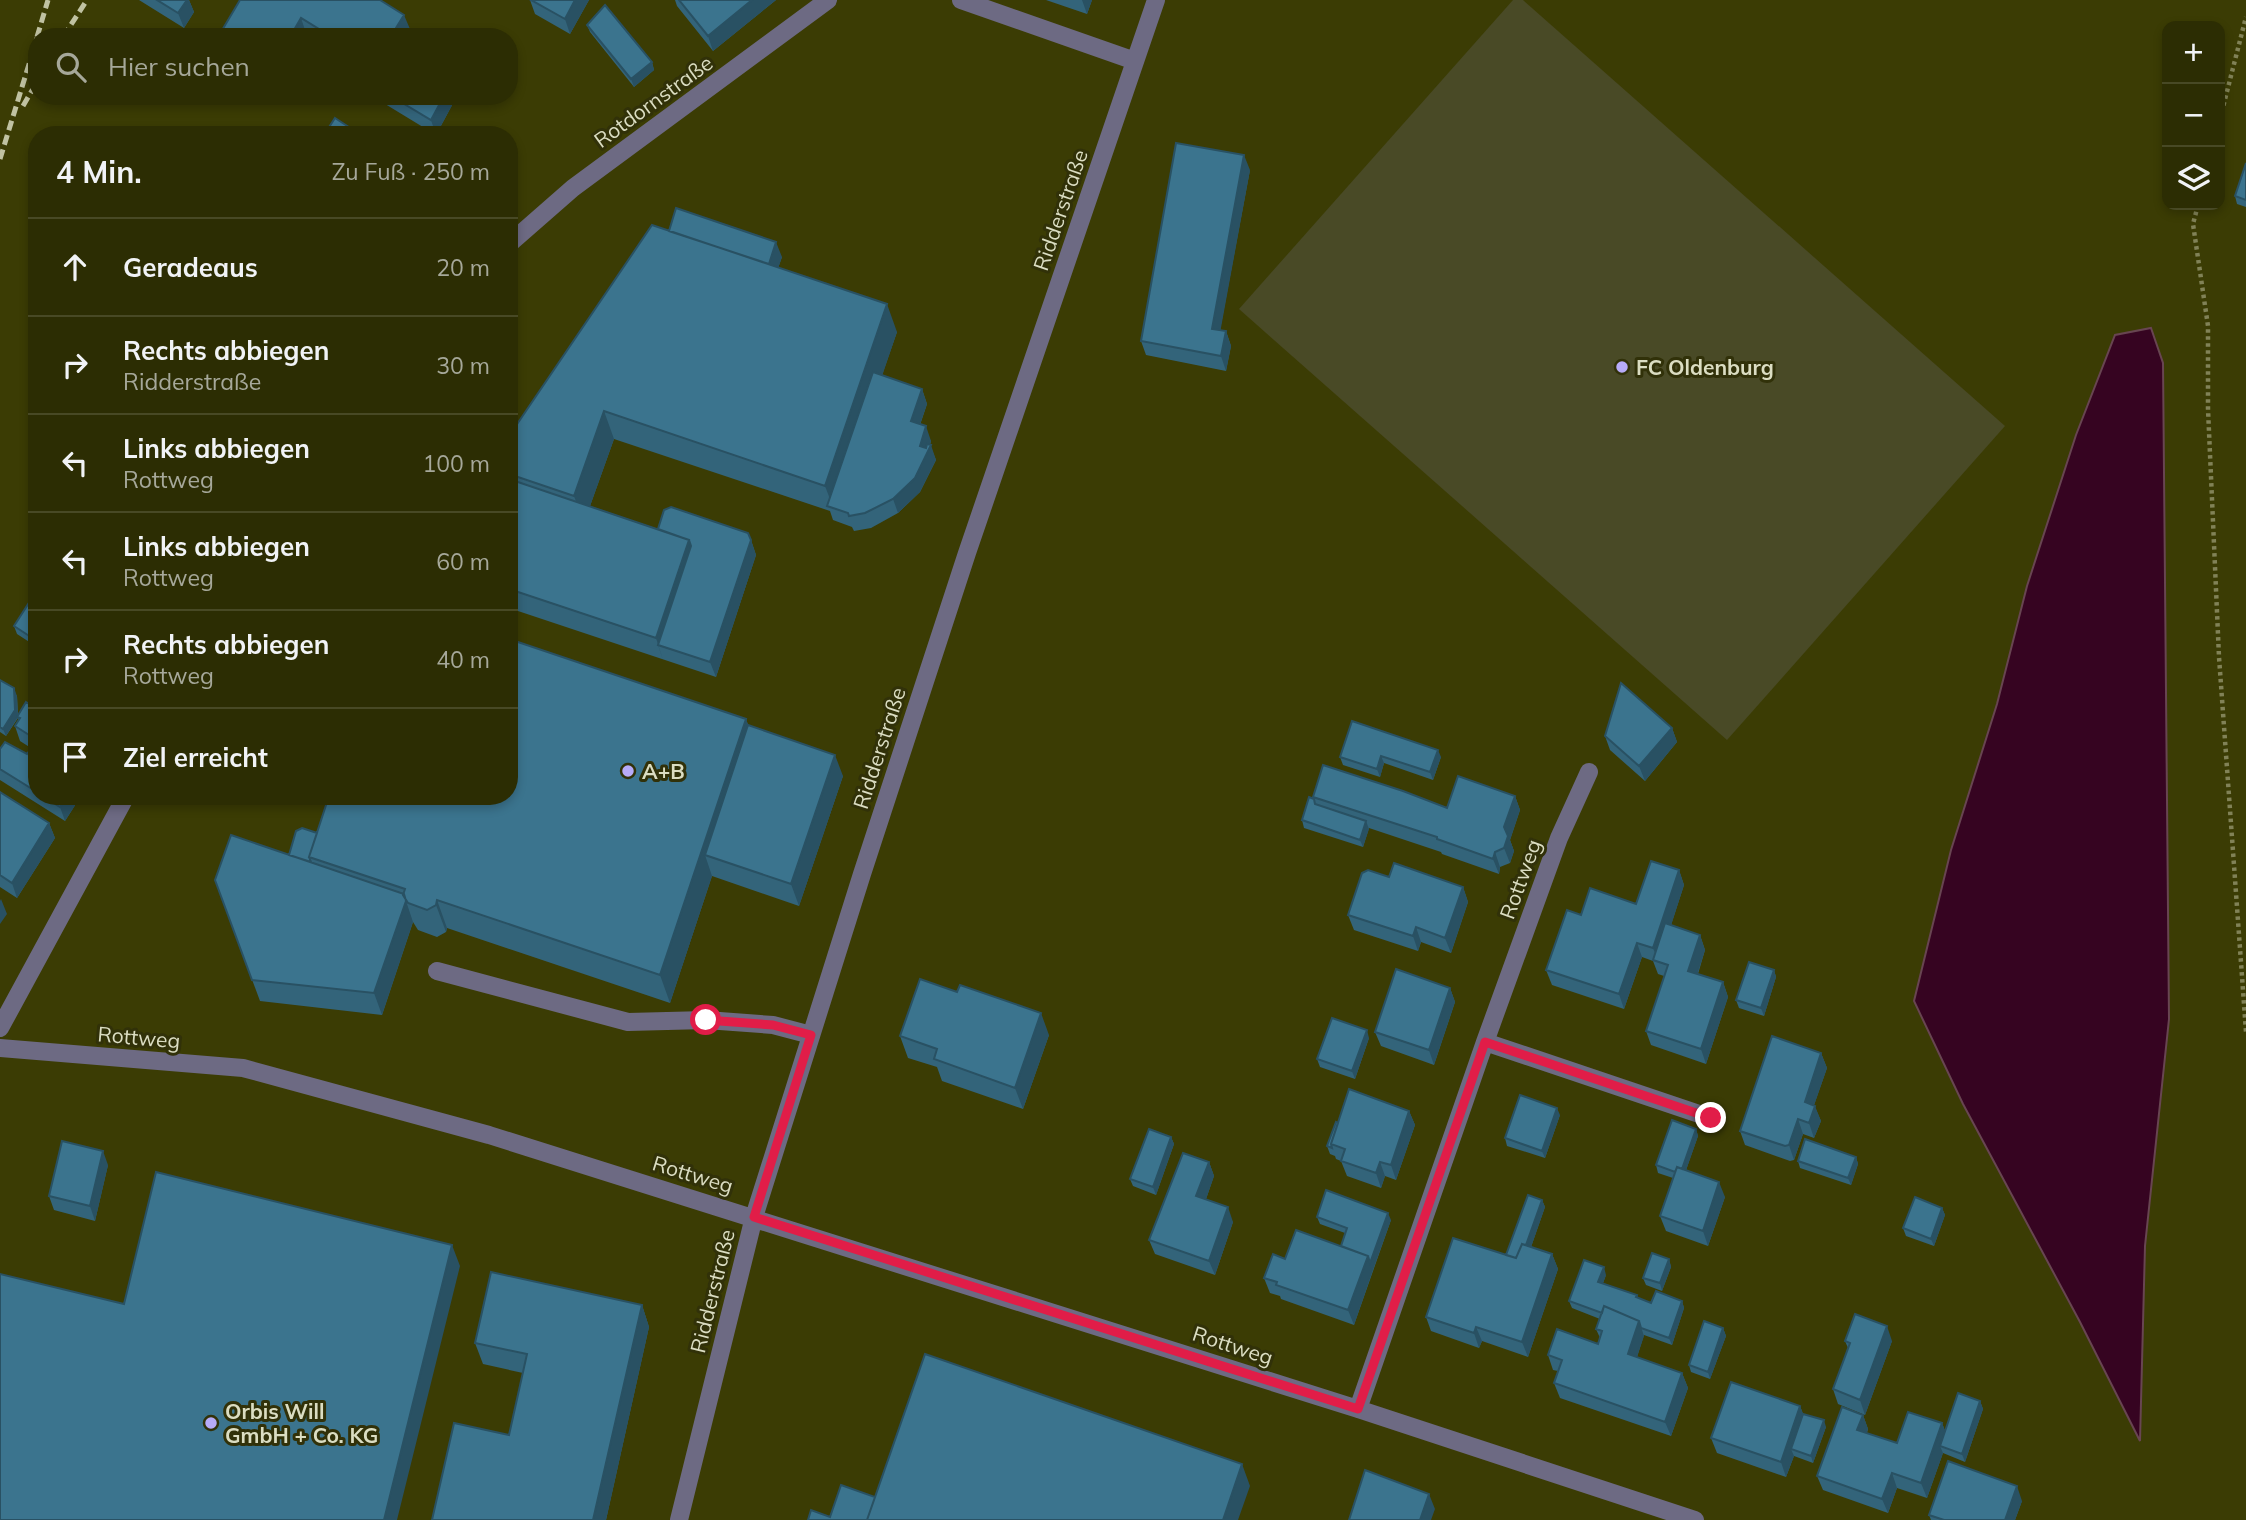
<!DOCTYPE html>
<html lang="de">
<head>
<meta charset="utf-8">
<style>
	:root { --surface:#2c2d03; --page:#383912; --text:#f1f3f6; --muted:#a6a89a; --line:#484925 }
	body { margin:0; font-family:Mulish,sans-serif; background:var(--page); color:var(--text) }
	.controls { position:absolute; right:21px; top:21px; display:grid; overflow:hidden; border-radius:14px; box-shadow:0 4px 10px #0003 }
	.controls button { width:63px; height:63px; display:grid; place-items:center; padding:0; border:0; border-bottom:2px solid var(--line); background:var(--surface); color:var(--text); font:35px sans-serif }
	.stop { position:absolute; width:21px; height:21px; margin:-16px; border:5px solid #e11d48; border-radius:50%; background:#fff }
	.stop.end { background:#e11d48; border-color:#fff; box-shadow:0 2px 7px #0008 }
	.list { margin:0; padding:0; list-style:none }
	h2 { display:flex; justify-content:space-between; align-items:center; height:91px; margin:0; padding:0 28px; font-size:30px }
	h2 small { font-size:23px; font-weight:400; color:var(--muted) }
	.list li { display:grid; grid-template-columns:46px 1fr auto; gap:21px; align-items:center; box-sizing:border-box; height:98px; padding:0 28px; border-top:2px solid var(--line) }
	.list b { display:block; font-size:26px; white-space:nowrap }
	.list p { margin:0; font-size:23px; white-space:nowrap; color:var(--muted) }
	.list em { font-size:23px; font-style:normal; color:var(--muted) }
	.icon { flex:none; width:38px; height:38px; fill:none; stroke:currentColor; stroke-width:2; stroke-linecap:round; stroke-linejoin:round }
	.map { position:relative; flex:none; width:2246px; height:1520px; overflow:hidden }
	.search { position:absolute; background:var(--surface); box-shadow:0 4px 10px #0003; left:28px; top:28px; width:490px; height:77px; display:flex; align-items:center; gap:18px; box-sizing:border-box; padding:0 24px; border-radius:28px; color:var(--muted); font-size:26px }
	.panel { position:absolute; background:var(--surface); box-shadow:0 4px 10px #0003; left:28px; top:126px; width:490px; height:679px; border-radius:28px }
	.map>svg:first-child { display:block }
</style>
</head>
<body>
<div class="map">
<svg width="2246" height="1520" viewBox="0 0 2246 1520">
	<rect width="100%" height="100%" fill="#3b3c04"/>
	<path fill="#494a26" d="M1513 0H1523L2005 426 1727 740 1239 309Z"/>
	<path fill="#360421" stroke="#684551" stroke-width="2" d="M2151 328 2163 363 2169 1019 2145 1246 2140 1441 2080 1322 1963 1104 1914 1001 1951 850 1997 704 2027 586 2076 435 2115 335Z"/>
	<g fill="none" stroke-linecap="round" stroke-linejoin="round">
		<path stroke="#818257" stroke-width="4.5" stroke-dasharray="3.5 3.5" stroke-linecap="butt" d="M2220 119 2246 17
			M2198 205 2193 224 2208 326V409L2219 657 2246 1032"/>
		<path stroke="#6d6a83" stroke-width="18" d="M437 971 628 1022 706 1020 773 1025 811 1035"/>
		<path stroke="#6d6a83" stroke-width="18" d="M961 0 1135 61
			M509 244 573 188 828 0
			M0 1028 126 796
			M1485 1042 1711 1118
			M0 1048 243 1068 489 1135 1358 1409 1695 1520
			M1358 1409 1485 1042 1559 838 1589 772
			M679 1520 754 1217 862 874 967 553 1156 0"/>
		<path stroke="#c0c2a2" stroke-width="5" stroke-dasharray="10 5" stroke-linecap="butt" d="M37 37 48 0
			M63 37 87 0
			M23 106 37 82
			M0 159 37 38"/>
	</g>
	<path fill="#33647a" d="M139 0H189L194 12 184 28Z
		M240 0 410 29 406 35 409 37H313Z
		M530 0H589L570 34 535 14Z
		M675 0H776L713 51 677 6Z
		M1046 0H1092L1087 14Z
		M587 25 652 62 654 70 634 87 590 32Z
		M372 96H457L436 135Z
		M2246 163V207L2237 204 2235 196Z
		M1250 170 1220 330 1226 331 1231 346 1226 371 1146 355 1141 341Z
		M669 231 782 257 778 268 897 332 882 375 922 389 927 404 920 425 931 441 930 445 936 460 920 492 898 513 871 528 854 531 852 527 833 520 830 511 614 439 590 506 658 529 751 540 756 555 716 677 509 608V436Z
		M37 597V647L17 634 14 626Z
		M0 680 17 696 18 715 37 709V796H81L65 821 0 780V749L27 754 31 748 20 741 15 726 19 720 18 718 6 736 0 732Z
		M746 719 748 725 843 776 799 906 712 876 670 1003 447 928 446 932 437 937 418 930 413 922 382 1015 260 1001 215 880 289 855 317 833Z
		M1352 721 1441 757 1433 780 1384 763 1380 777 1343 765 1340 757Z
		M1672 728 1677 742 1645 781 1610 750 1605 736Z
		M0 792 49 823 55 838 17 898 0 887Z
		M1515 796 1520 810 1510 840 1514 851 1510 863 1500 867 1499 874 1442 854 1441 852 1369 828 1363 847 1304 828 1302 820 1313 799V797L1447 808Z
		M1679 870 1684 885 1671 925 1700 935 1705 950 1698 974 1723 982 1728 997 1706 1064 1651 1045 1646 1031 1664 976 1658 974 1653 961 1642 957 1624 1009 1552 985 1546 970 1581 915 1636 904Z
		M1389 877 1463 887 1468 902 1451 953 1421 942 1418 951 1354 930 1348 915Z
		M1774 970 1776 977 1764 1016 1739 1008 1736 1000Z
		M1450 988 1455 1002 1434 1065 1381 1046 1375 1032Z
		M1049 1035 1023 1109 942 1081 937 1067 908 1058 900 1036Z
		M1369 1038 1355 1079 1320 1067 1317 1059Z
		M1821 1053 1827 1068 1814 1105 1821 1121 1814 1138 1803 1134 1794 1160 1790 1161 1745 1145 1740 1131Z
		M1409 1111 1415 1125 1396 1180 1385 1176 1381 1188 1347 1176 1341 1161 1336 1159 1335 1156 1330 1154 1327 1146 1338 1123Z
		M1560 1115 1545 1158 1507 1146 1505 1138Z
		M1696 1129 1698 1136 1686 1170 1725 1197 1708 1246 1666 1231 1660 1216 1673 1178 1658 1173 1656 1165Z
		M1171 1137 1174 1144 1156 1195 1133 1186 1130 1179Z
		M1856 1157 1858 1164 1851 1185 1800 1168 1798 1161Z
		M1209 1162 1214 1176 1206 1199 1233 1222 1215 1275 1155 1254 1149 1240Z
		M108 1165 95 1221 54 1210 49 1196Z
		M1542 1200 1545 1207 1531 1247 1552 1254 1558 1269 1528 1357 1482 1341 1479 1348 1431 1331 1426 1317 1506 1255Z
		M1942 1208 1945 1215 1934 1246 1906 1236 1903 1228Z
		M1317 1217 1391 1220 1354 1325 1281 1299 1280 1296 1270 1293 1264 1278 1285 1259 1341 1246 1345 1233 1320 1224Z
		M1669 1259 1671 1267 1662 1291 1646 1285 1643 1278Z
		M1606 1275 1603 1283 1637 1295 1638 1298 1651 1303 1682 1301 1684 1308 1672 1345 1644 1335 1637 1357 1682 1373 1688 1388 1671 1436 1560 1398 1554 1383 1558 1371 1553 1370 1548 1355 1598 1344 1600 1338 1596 1329 1600 1319 1572 1308 1569 1301Z
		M642 1305 649 1327 606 1520H432L509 1435 523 1373 483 1364 475 1343Z
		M1723 1328 1726 1336 1710 1379 1691 1372 1689 1365Z
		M1845 1341H1892L1865 1415 1838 1404 1833 1389 1848 1348Z
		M1980 1401 1983 1409 1965 1462 1943 1453 1927 1498 1897 1488 1888 1513 1823 1490 1817 1476 1863 1415 1868 1429 1867 1433 1897 1443 1942 1423 1945 1431Z
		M1800 1406 1803 1414 1826 1427 1813 1463 1794 1456 1786 1477 1717 1453 1711 1438Z
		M2022 1501 2015 1520H1931L1929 1515Z"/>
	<path fill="#295163" d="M187 0H189L194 12 184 28 178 13Z
		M575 0H589L570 34 565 19Z
		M752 0H776L713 51 708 36Z
		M1082 0H1092L1087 14Z
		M404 15 410 29 405 37 396 28Z
		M301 18 306 33 304 37H290Z
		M652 62 654 70 634 87 631 79Z
		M444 96H457L436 135 431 120Z
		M1244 155 1250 170 1218 344 1212 329Z
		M776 242 782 257 771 289 766 274Z
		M887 304 897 332 837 509 833 507 825 486Z
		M1226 331 1231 346 1226 371 1221 356Z
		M922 389 927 404 916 436 911 421Z
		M604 411 614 439 584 523 574 496Z
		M926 426 931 441 928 451 931 445 936 460 920 492 898 513 893 499 920 446Z
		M689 540 696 561 658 645 663 660 656 638Z
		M751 540 756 555 716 677 710 662Z
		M14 688 17 696 18 717 6 736 3 729Z
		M746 719 756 746 705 855 712 876 670 1003 660 975Z
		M1672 728 1677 742 1645 781 1639 766Z
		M1438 750 1441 757 1433 780 1430 772Z
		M835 755 843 776 799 906 791 884Z
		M1381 756 1384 763 1380 777 1377 769Z
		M66 796H81L65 821 60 807Z
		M1515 796 1520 810 1510 840 1514 851 1510 863 1504 848V827Z
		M1366 821 1369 829 1363 847 1360 840Z
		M49 823 55 838 17 898 12 883Z
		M1495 852 1500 867 1499 874 1493 859Z
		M1679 870 1684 885 1659 963 1653 948Z
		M1463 887 1468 902 1451 953 1445 938Z
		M1 899 7 914 0 924V901Z
		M437 900 447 928 446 932 436 905Z
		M406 901 413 922 382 1015 374 993Z
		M1416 927 1421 942 1418 951 1413 936Z
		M1700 935 1705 950 1694 985 1688 971Z
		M1637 943 1642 957 1624 1009 1619 994Z
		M1774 970 1776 977 1764 1016 1761 1008Z
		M1723 982 1728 997 1706 1064 1701 1049Z
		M1450 988 1455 1002 1434 1065 1429 1050Z
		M1041 1013 1049 1035 1023 1109 1015 1088Z
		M1367 1030 1369 1038 1355 1079 1352 1071Z
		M1821 1053 1827 1068 1810 1117 1805 1102Z
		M1815 1106 1821 1121 1814 1138 1809 1123Z
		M1557 1108 1560 1115 1545 1158 1542 1151Z
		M1409 1111 1415 1125 1396 1180 1391 1165Z
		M1798 1119 1803 1134 1794 1160 1789 1145Z
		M1696 1129 1698 1136 1682 1182 1680 1174Z
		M1171 1137 1174 1144 1156 1195 1153 1187Z
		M103 1151 108 1165 95 1221 90 1206Z
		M1856 1157 1858 1164 1851 1185 1848 1178Z
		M1209 1162 1214 1176 1202 1211 1196 1196Z
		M1380 1162 1385 1176 1381 1188 1376 1173Z
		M1719 1182 1725 1197 1708 1246 1703 1231Z
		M1542 1200 1545 1207 1522 1273 1519 1266Z
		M1228 1207 1233 1222 1215 1275 1209 1261Z
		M1942 1208 1945 1215 1934 1246 1931 1239Z
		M1388 1213 1391 1220 1373 1270 1370 1263Z
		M452 1245 460 1266 397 1520H384Z
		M1552 1254 1558 1269 1528 1357 1522 1342Z
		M1368 1256 1373 1270 1354 1325 1348 1310Z
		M1669 1259 1671 1267 1662 1291 1660 1283Z
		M1604 1267 1606 1275 1601 1289 1598 1282Z
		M1682 1301 1684 1308 1672 1345 1669 1338Z
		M642 1305 649 1327 606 1520H593Z
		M1639 1321 1644 1336 1633 1369 1628 1354Z
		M1887 1326 1892 1341 1865 1415 1860 1400Z
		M1476 1327 1482 1341 1479 1348 1474 1333Z
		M1723 1328 1726 1336 1710 1379 1708 1372Z
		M1682 1373 1688 1388 1671 1436 1665 1422Z
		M1980 1401 1983 1409 1965 1462 1962 1454Z
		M1800 1406 1806 1421 1791 1449 1794 1456 1786 1477 1781 1462Z
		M1863 1415 1868 1429 1862 1445 1857 1430Z
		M1824 1420 1826 1427 1813 1463 1811 1456Z
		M1942 1423 1948 1438 1940 1446 1943 1453 1927 1498 1921 1483Z
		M1242 1464 1250 1486 1238 1520H1223Z
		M1892 1473 1897 1488 1888 1513 1882 1499Z
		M2017 1486 2022 1501 2015 1520H2005Z
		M1429 1494 1435 1509 1431 1520H1420Z"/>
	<path fill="#3b748e" stroke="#295163" stroke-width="2" d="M157 0H187L178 13Z
		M240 0H380L404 15 396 28 409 37H332L301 18 290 37H218Z
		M531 0H575L565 19Z
		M679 0H752L708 36Z
		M605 5 652 62 631 79 587 25Z
		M391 96H444L431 120Z
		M335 118 361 135H324Z
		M1176 143 1244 155 1212 329 1226 331 1221 356 1141 341Z
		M2246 163V200L2235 196Z
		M676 208 776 242 769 264 669 231Z
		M652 225 887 304 825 486 604 411 574 496 509 474V436Z
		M873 372 922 389 911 421 926 426 920 446 926 448 927 444 931 445 915 478 893 499 865 513 849 516 848 513 827 506Z
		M509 479 689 540 656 638 509 589Z
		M671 507 748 533 751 540 710 662 658 645 691 546 689 540 658 529 664 510Z
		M34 595 37 597V641L14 626Z
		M509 639 746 719 660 975 437 900 436 905 427 910 408 903 403 895 405 889 309 857 329 796H509Z
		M0 680 14 688 15 710 3 729 0 727Z
		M1621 683 1672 728 1639 766 1605 736Z
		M26 702 37 709V740L15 726 20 718 17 717Z
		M1352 721 1438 750 1430 772 1381 756 1377 769 1340 757Z
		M748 725 835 755 791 884 705 855Z
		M37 740V792L0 769V749L5 742 27 754Z
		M1323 765 1403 791 1447 808 1458 776 1515 796 1504 827 1508 836 1504 848 1495 852 1493 859 1437 839V837L1313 797Z
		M0 792 49 823 12 883 0 875Z
		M43 796H66L60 807Z
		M1309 797 1314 799 1315 804 1366 821 1360 840 1302 820Z
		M302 828 317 833 309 857 311 862 289 855 296 831Z
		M231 835 404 894 406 901 374 993 252 980 215 880Z
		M1651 861 1679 870 1653 948 1637 943 1619 994 1546 970 1567 910 1581 915 1590 888 1636 904Z
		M1394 863 1463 887 1445 938 1416 927 1413 936 1348 915 1362 873 1368 870 1389 877Z
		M1665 923 1700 935 1688 971 1723 982 1701 1049 1646 1031 1668 965 1653 960Z
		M1749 962 1774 970 1761 1008 1736 1000Z
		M1396 969 1450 988 1429 1050 1375 1032Z
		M920 979 957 992 960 985 1041 1013 1015 1088 934 1059 937 1049 900 1036Z
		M1332 1018 1367 1030 1352 1071 1317 1059Z
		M1772 1036 1821 1053 1805 1102 1815 1106 1809 1123 1798 1119 1789 1145 1785 1146 1740 1131Z
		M1349 1089 1409 1111 1391 1165 1380 1162 1376 1173 1341 1161 1345 1149 1331 1144Z
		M1520 1095 1557 1108 1542 1151 1505 1138Z
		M1672 1120 1696 1129 1682 1169 1677 1167 1675 1172 1656 1165Z
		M1336 1122 1338 1123 1331 1144 1332 1148 1327 1146Z
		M1149 1129 1171 1137 1153 1187 1130 1179Z
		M1805 1139 1856 1157 1848 1178 1798 1161Z
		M62 1141 103 1151 90 1206 49 1196Z
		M1183 1153 1209 1162 1196 1196 1228 1207 1209 1261 1149 1240Z
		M1677 1167 1719 1182 1703 1231 1660 1216Z
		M156 1172 452 1245 384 1520H0V1274L124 1304Z
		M1326 1190 1388 1213 1370 1263 1368 1256 1341 1246 1347 1228 1317 1217Z
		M1528 1195 1542 1200 1526 1245 1522 1244 1516 1258 1506 1255Z
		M1915 1197 1942 1208 1931 1239 1903 1228Z
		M1296 1230 1368 1256 1348 1310 1276 1285 1277 1282 1264 1278 1273 1254 1285 1259Z
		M1453 1238 1516 1258 1522 1244 1552 1254 1522 1342 1476 1327 1474 1333 1426 1317Z
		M1652 1253 1669 1259 1660 1283 1643 1278Z
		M1584 1260 1604 1267 1598 1282 1637 1295 1636 1297 1651 1303 1656 1291 1682 1301 1669 1338 1641 1328 1639 1321 1604 1306 1602 1313 1569 1301Z
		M491 1272 642 1305 593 1520H432L454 1423 509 1435 527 1354 475 1343Z
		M1604 1306 1639 1321 1628 1354 1682 1373 1665 1422 1554 1383 1562 1360 1548 1355 1557 1329 1598 1344 1602 1331 1596 1329Z
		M1855 1314 1887 1326 1860 1400 1833 1389 1850 1343 1845 1341Z
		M1704 1321 1723 1328 1708 1372 1689 1365Z
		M925 1354 1242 1464 1223 1520H867Z
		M1731 1382 1800 1406 1781 1462 1711 1438Z
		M1958 1393 1980 1401 1962 1454 1940 1446Z
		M1842 1407 1863 1415 1857 1430 1897 1443 1908 1412 1942 1423 1921 1483 1892 1473 1882 1499 1817 1476Z
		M1803 1414 1824 1420 1811 1456 1791 1449Z
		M1948 1461 2017 1486 2005 1520H1944L1929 1515Z
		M1365 1470 1429 1494 1420 1520H1349Z
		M841 1485 875 1497 867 1520H808L811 1510 830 1517Z"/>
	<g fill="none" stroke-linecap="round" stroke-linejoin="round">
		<path stroke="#e11d48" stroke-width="9" d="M706 1020 773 1025 811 1035 754 1217 1358 1409 1485 1042 1711 1118"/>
	</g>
	<g fill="#b7abf8" stroke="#313109" stroke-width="2.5">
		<circle cx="1622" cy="367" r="7"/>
		<circle cx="628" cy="771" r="7"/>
		<circle cx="211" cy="1423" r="7"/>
	</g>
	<g text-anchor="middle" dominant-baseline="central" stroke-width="6" stroke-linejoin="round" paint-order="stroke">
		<g font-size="21" fill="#dbddc2" stroke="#313109">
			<text transform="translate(653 101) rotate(-36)">Rotdornstraße</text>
			<text transform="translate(1060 210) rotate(-71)">Ridderstraße</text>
			<text transform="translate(879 748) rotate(-72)">Ridderstraße</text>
			<text transform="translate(1520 879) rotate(-70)">Rottweg</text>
			<text transform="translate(139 1037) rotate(5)">Rottweg</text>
			<text transform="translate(693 1174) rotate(17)">Rottweg</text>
			<text transform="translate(712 1291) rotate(-76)">Ridderstraße</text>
			<text transform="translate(1233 1345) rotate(18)">Rottweg</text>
		</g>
		<g font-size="21" font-weight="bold" fill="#dbddc2" stroke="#313109" text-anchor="start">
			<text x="1636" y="367">FC Oldenburg</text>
			<text x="642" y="771">A+B</text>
			<text x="225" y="1411">Orbis Will<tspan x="225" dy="24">GmbH + Co. KG</tspan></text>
		</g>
	</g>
</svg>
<div class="controls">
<button>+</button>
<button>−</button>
<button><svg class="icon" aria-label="layers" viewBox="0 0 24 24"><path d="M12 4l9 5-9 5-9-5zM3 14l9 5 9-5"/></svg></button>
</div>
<div class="stop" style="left:706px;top:1020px"></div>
<div class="stop end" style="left:1711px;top:1118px"></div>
<div class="search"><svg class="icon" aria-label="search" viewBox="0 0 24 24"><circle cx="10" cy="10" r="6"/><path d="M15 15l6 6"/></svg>Hier suchen</div>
<section class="panel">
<h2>4 Min.<small>Zu Fuß · 250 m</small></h2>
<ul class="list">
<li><svg class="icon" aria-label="ahead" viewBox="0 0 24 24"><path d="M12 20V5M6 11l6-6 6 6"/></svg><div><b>Geradeaus</b></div><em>20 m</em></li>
<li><svg class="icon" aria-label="right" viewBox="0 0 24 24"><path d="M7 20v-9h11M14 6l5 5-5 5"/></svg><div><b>Rechts abbiegen</b><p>Ridderstraße</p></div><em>30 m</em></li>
<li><svg class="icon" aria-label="left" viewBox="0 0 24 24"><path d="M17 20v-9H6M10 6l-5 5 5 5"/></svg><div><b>Links abbiegen</b><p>Rottweg</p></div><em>100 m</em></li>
<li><svg class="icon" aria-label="left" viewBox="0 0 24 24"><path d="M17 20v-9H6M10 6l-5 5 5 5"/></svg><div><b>Links abbiegen</b><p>Rottweg</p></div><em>60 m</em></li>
<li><svg class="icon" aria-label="right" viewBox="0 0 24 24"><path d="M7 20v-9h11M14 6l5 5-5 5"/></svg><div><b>Rechts abbiegen</b><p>Rottweg</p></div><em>40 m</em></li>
<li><svg class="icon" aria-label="arrive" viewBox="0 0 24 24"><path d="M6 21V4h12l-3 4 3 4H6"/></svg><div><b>Ziel erreicht</b></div></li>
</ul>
</section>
</div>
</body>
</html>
